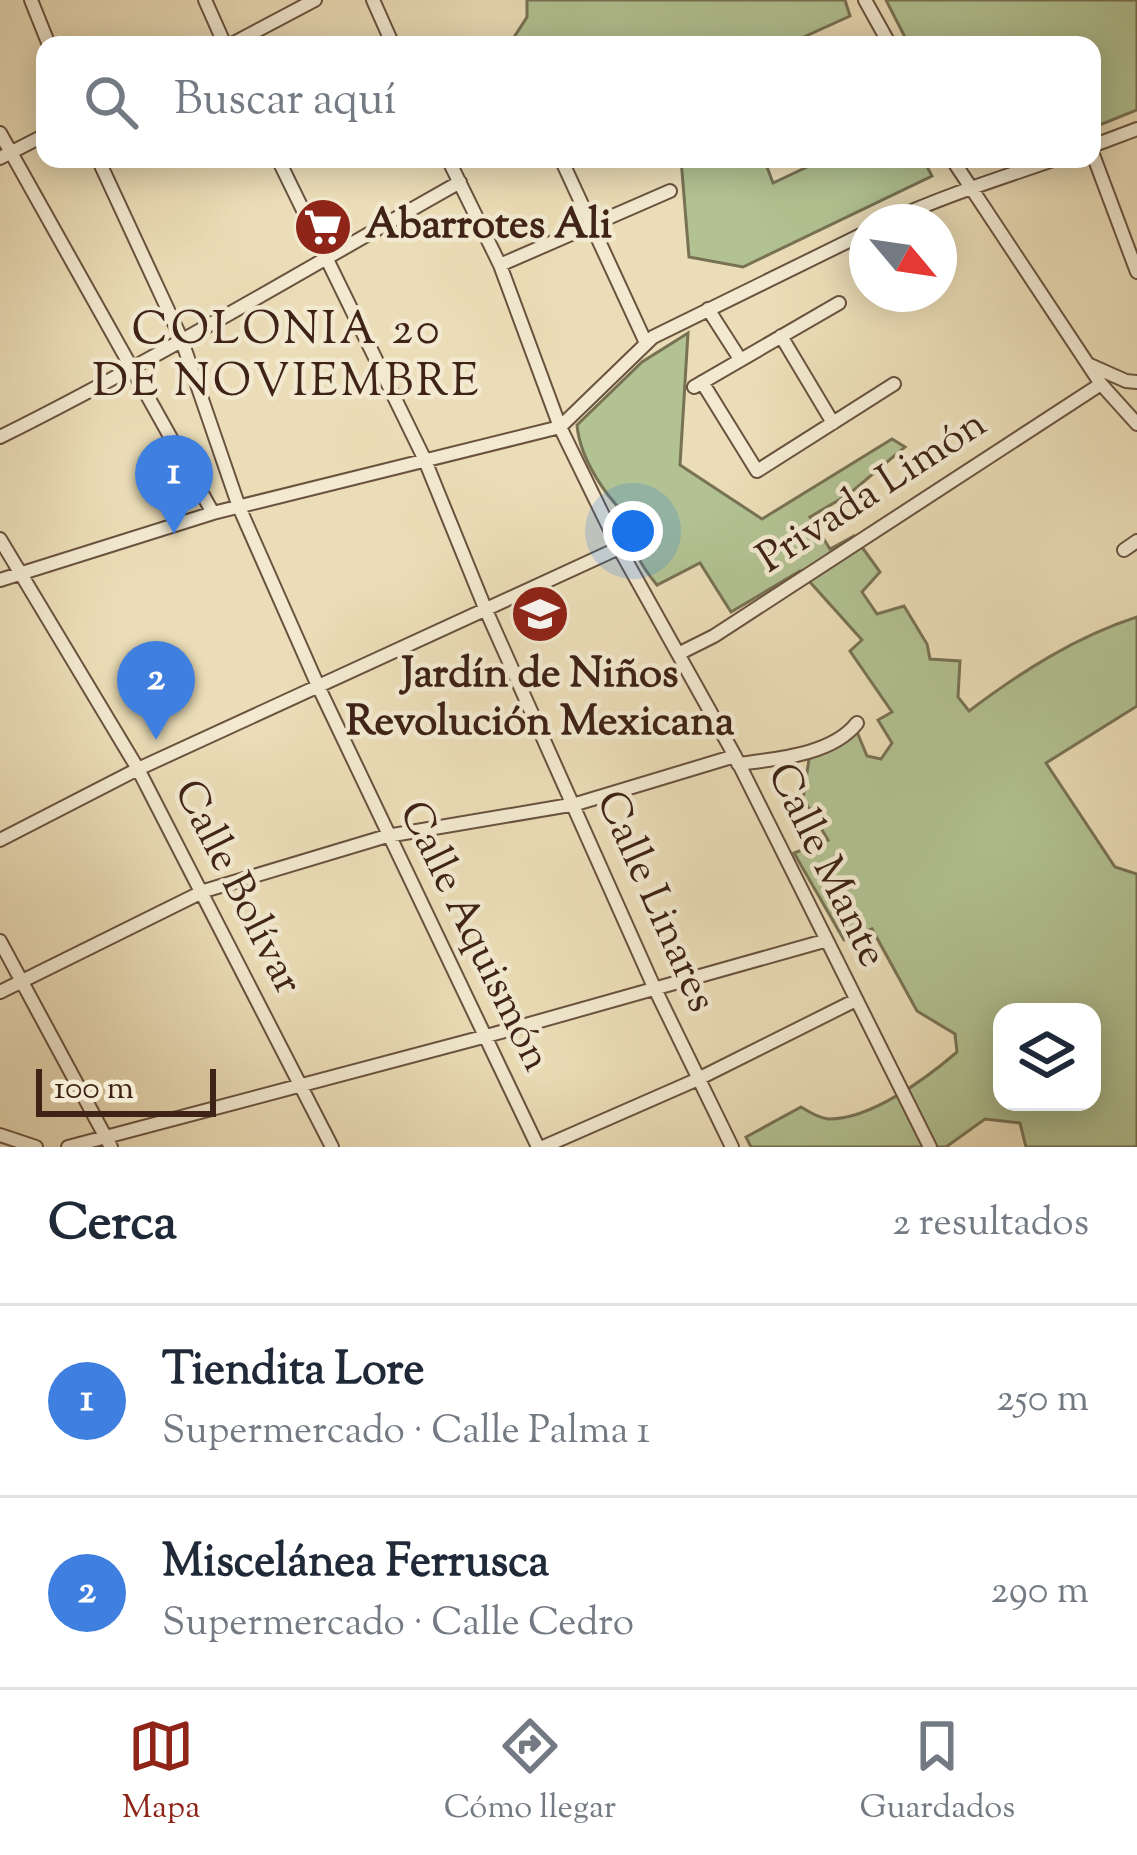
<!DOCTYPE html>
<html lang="es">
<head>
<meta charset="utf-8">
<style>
	:root { --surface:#fff; --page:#f2f2f3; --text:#1f2937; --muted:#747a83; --line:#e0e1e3; --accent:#8f2418 }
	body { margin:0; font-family:"Sorts Mill Goudy",serif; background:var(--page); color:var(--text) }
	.controls { position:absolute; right:36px; bottom:36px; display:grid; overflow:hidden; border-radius:24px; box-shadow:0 6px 30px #0003 }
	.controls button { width:108px; height:108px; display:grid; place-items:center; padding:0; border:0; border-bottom:3px solid var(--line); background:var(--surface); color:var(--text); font:60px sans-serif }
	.compass { position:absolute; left:849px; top:204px; width:108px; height:108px; border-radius:50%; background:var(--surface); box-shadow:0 6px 30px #0003; rotate:119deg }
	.scale { position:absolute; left:36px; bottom:30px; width:180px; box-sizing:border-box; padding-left:12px; border:6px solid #3f2317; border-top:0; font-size:33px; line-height:42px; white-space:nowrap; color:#3f2317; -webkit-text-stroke:9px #f2e9d0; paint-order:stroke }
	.you { position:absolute; left:633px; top:531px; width:42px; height:42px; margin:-30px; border:9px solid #fff; border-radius:50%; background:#1a73e8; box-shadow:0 0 0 18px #1a73e833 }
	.badge { display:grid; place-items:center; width:78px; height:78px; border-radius:50%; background:var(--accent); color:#fff; font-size:39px; font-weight:700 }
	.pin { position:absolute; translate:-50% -99px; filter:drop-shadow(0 3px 6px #0008) }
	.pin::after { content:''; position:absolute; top:63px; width:42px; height:36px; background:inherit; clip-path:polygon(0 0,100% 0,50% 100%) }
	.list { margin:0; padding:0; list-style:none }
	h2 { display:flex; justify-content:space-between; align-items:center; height:156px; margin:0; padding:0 48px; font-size:51px }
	h2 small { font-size:39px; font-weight:400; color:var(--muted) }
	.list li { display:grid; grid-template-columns:78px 1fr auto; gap:36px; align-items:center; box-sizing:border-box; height:192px; padding:0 48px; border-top:3px solid var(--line) }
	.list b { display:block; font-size:45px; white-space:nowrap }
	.list p { margin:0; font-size:39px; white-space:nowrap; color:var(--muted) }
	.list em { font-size:39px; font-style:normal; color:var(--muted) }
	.icon { flex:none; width:66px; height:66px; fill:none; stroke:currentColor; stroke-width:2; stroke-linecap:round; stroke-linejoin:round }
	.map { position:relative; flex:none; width:1137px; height:1147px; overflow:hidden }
	.search { position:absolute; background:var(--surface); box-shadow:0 6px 30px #0003; left:36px; right:36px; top:36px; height:132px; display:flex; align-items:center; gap:30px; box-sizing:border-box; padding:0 42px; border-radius:24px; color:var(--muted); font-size:45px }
	.sheet { height:540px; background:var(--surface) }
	nav { display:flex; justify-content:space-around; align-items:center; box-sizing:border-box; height:168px; border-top:3px solid var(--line); background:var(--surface); font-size:33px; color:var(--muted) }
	nav a { display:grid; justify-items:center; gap:6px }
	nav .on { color:var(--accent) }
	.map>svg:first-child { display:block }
</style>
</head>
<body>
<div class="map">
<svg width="1137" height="1147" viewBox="0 0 1137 1147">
	<rect width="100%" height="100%" fill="#ebddb7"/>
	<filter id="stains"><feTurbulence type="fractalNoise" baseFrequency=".00167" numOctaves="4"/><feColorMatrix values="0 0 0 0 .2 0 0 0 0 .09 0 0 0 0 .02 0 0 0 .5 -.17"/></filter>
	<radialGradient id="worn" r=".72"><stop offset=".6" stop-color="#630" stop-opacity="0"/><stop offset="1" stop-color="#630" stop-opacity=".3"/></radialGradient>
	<path fill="#b2c292" stroke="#787254" stroke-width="3" fill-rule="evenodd" d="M527 0H845L850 16 786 45H509L527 17Z
		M886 0H1137V110L1092 128V45H909Z
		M681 159H764L773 183 824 159H923L932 176 743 267 689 257Z
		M688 333 680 465 762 519 892 439 905 447 849 494 810 517 830 549 854 536 880 572 862 592 877 614 904 606 927 644 930 659 960 661 958 697 969 711C1021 672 1075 637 1137 617V706L1046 763 1115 867 1137 874V1147H1026L1020 1123 985 1119 946 1147H751L746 1137 801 1107C809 1112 819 1118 828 1119 870 1120 927 1078 957 1052L955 1034 917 1011 872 929 844 940 794 853 828 840 803 798 810 753 857 732 867 756 881 759 892 743 878 720 892 712 850 651 862 640 800 571 731 612 700 563 657 585C643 568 627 546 635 523 608 501 580 460 577 425L642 362ZM1002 1012H1092V1102H1002Z"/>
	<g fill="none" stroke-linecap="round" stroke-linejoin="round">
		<g stroke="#6a523f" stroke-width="16">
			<path id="minor" d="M31 0 49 45
				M205 0 225 45
				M373 0 393 45
				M865 0 890 45
				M230 45 315 0
				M0 133 213 513
				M1092 146 1137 129
				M1092 152 1137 272
				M0 158 45 135
				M98 159 181 338 239 507 319 688 538 1147
				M278 159 424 458 485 608 654 987 732 1147
				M448 159 500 265 560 427 619 548 735 756 930 1147
				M561 159 646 343
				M952 159 1101 384 1137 424
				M887 222C943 196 998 179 1056 159
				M500 265 670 191
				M708 309 740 359
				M781 336 833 423
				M1090 365 1126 381 1137 382
				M702 382 757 471 894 384
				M694 387 839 303
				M0 437C157 359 307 268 460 182
				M0 539 138 769 332 1147
				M1124 550 1137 541
				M0 580 213 513 560 427 653 337 867 232
				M678 654 714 636 1101 384
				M738 764C776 759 832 755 857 723
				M0 840 138 769 619 548
				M0 941 111 1147
				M0 992 204 891 387 836 576 804 735 756
				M0 1135 36 1147
				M68 1147 483 1037 824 941
				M543 1147 696 1080 854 1001"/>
		</g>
		<use href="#minor" stroke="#f2e9d0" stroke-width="12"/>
	</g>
	<defs>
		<g id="supermarket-disc" transform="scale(3)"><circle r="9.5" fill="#8f2418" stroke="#f2e9d0"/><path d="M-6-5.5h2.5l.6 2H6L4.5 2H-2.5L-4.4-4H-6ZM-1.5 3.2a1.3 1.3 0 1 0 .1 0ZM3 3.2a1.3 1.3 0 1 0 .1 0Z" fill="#fff"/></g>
		<g id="school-disc" transform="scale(3)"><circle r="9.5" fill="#8f2418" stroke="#f2e9d0"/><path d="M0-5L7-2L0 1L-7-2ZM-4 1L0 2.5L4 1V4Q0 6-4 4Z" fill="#fff"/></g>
	</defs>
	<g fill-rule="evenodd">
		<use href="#supermarket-disc" x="323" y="227"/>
		<use href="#school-disc" x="540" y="614"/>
	</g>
	<g text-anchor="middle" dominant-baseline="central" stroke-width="9" stroke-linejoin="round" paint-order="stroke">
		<g font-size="42" font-weight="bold" fill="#3f2317" stroke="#f2e9d0" text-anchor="start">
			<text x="365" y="227">Abarrotes Ali</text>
			<text x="540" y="676" text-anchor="middle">Jardín de Niños<tspan x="540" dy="48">Revolución Mexicana</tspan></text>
		</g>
		<g font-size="42" fill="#3f2317" stroke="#f2e9d0">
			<text transform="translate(873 493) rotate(-33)">Privada Limón</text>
			<text transform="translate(825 866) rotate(64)">Calle Mante</text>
			<text transform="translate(236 888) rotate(63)">Calle Bolívar</text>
			<text transform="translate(654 902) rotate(66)">Calle Linares</text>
			<text transform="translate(473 937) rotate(64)">Calle Aquismón</text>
		</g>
		<g font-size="45" letter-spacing="3" fill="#3f2317" stroke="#f2e9d0">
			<text x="287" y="332">COLONIA 20<tspan x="287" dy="52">DE NOVIEMBRE</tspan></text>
		</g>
	</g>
	<rect width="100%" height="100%" filter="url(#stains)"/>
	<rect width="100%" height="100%" fill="url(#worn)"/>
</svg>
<div class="controls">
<button><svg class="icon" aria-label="layers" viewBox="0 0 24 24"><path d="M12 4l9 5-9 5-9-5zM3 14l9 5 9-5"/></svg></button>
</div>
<svg class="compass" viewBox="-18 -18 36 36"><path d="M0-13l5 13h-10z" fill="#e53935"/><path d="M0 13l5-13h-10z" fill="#747a83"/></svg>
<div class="scale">100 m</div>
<div class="you"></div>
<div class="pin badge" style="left:174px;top:534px;background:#3f7fe0">1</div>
<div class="pin badge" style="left:156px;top:740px;background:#3f7fe0">2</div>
<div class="search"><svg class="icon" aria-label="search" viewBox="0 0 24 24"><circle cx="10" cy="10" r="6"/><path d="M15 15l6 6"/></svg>Buscar aquí</div>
</div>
<section class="sheet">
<h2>Cerca<small>2 resultados</small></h2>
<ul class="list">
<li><span class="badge" style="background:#3f7fe0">1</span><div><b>Tiendita Lore</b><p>Supermercado · Calle Palma 1</p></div><em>250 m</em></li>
<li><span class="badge" style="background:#3f7fe0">2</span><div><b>Miscelánea Ferrusca</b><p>Supermercado · Calle Cedro</p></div><em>290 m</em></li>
</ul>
</section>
<nav>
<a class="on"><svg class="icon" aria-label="map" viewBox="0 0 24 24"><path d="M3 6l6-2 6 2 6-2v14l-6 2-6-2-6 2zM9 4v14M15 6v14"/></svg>Mapa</a>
<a><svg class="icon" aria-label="directions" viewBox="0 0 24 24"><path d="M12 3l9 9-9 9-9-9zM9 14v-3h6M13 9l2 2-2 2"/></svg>Cómo llegar</a>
<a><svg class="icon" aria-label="saved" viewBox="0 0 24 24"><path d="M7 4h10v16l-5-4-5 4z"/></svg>Guardados</a>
</nav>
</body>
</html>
